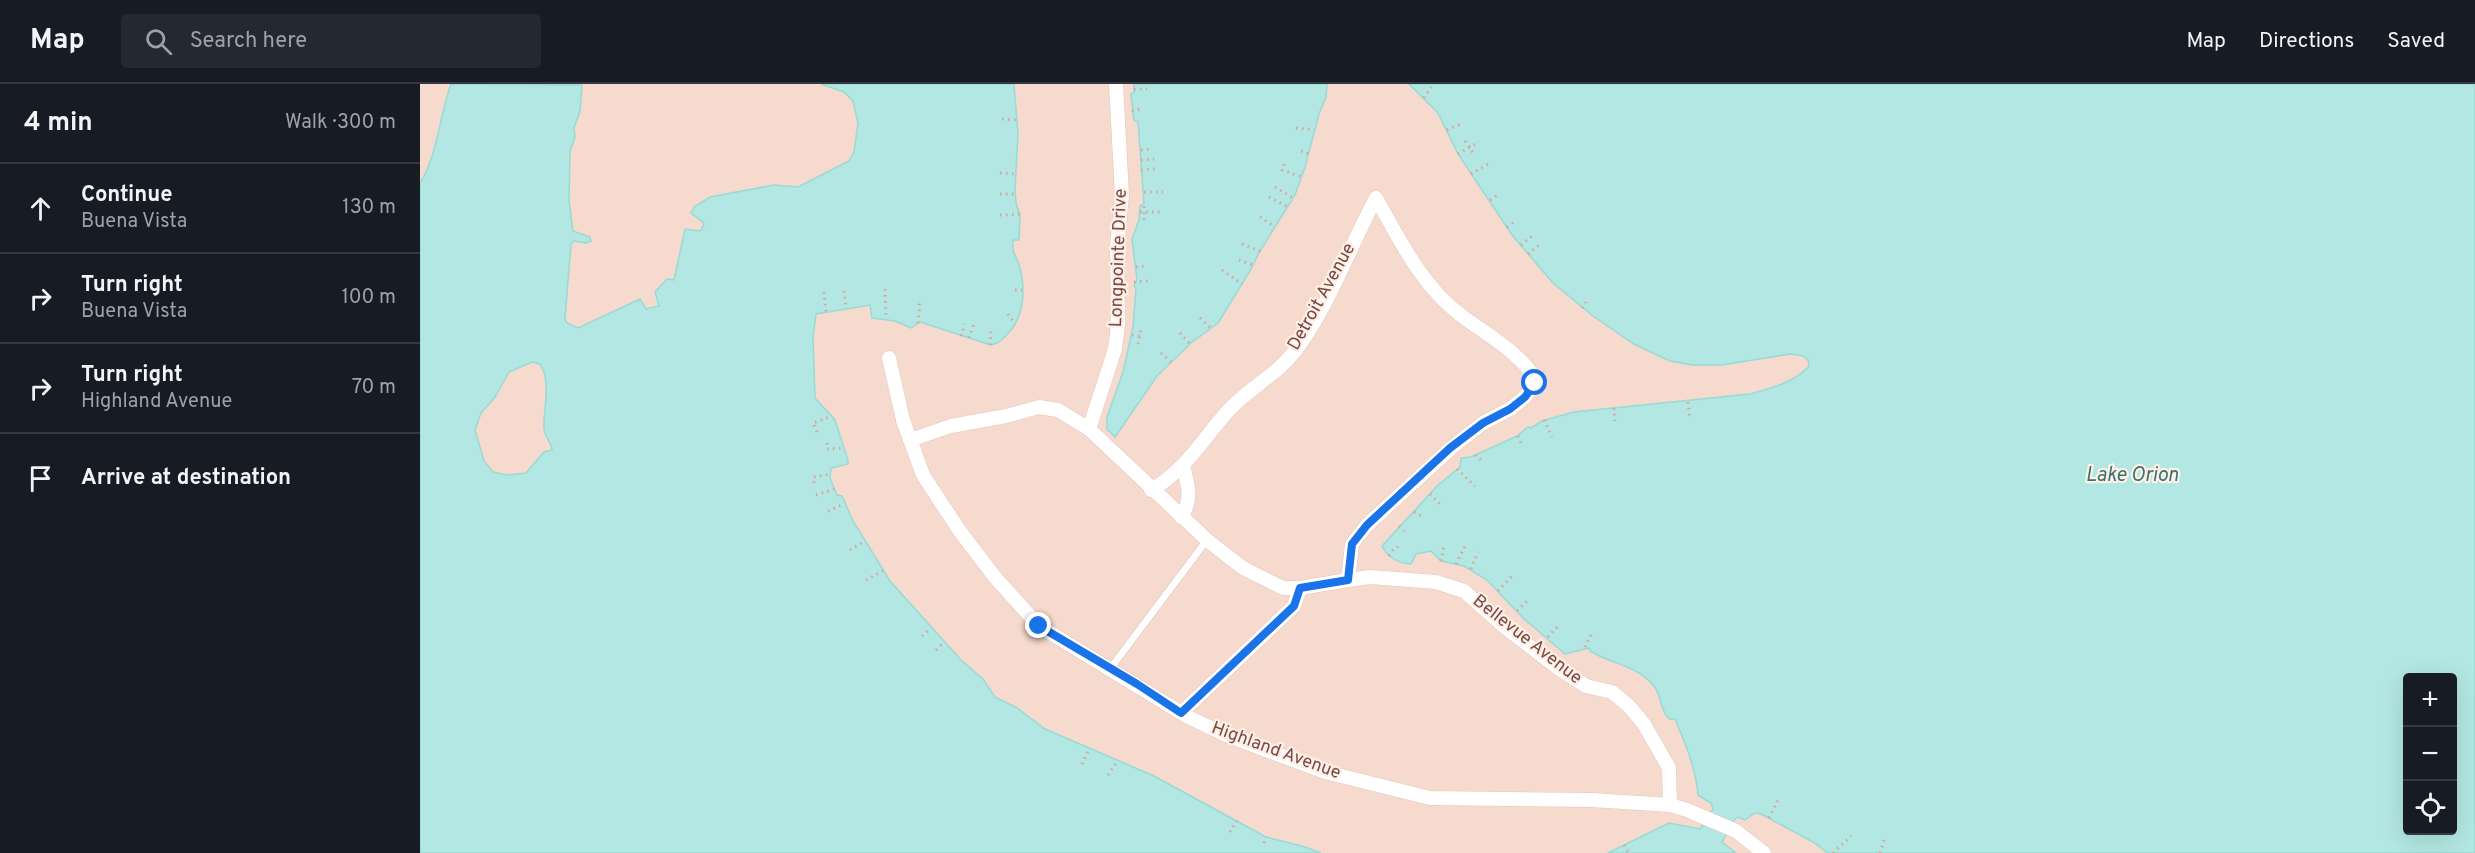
<!DOCTYPE html>
<html lang="en">
<head>
<meta charset="utf-8">
<style>
	:root { --surface:#171b24; --page:#242831; --text:#f1f3f6; --muted:#9ea1a6; --line:#363941 }
	body { margin:0; font-family:Overpass,sans-serif; background:var(--page); color:var(--text) }
	.controls { position:absolute; right:18px; bottom:18px; display:grid; overflow:hidden; border-radius:6px; box-shadow:0 6px 24px #0002 }
	.controls button { width:54px; height:54px; display:grid; place-items:center; padding:0; border:0; border-bottom:2px solid var(--line); background:var(--surface); color:var(--text); font:30px sans-serif }
	.stop { position:absolute; width:18px; height:18px; margin:-14px; border:4px solid #1a73e8; border-radius:50%; background:#fff }
	.stop.end { background:#1a73e8; border-color:#fff; box-shadow:0 2px 6px #0008 }
	.list { margin:0; padding:0; list-style:none }
	h2 { display:flex; justify-content:space-between; align-items:center; height:78px; margin:0; padding:0 24px; font-size:26px }
	h2 small { font-size:20px; font-weight:400; color:var(--muted) }
	.list li { display:grid; grid-template-columns:39px 1fr auto; gap:18px; align-items:center; box-sizing:border-box; height:90px; padding:0 24px; border-top:2px solid var(--line) }
	.list b { display:block; font-size:22px; white-space:nowrap }
	.list p { margin:0; font-size:20px; white-space:nowrap; color:var(--muted) }
	.list em { font-size:20px; font-style:normal; color:var(--muted) }
	.icon { flex:none; width:33px; height:33px; fill:none; stroke:currentColor; stroke-width:2; stroke-linecap:round; stroke-linejoin:round }
	.map { position:relative; flex:none; width:2055px; height:769px; overflow:hidden }
	header { display:flex; align-items:center; gap:36px; box-sizing:border-box; height:84px; padding:0 30px; background:var(--surface); border-bottom:2px solid var(--line) }
	header strong { font-size:28px }
	nav { display:flex; gap:33px; margin-inline-start:auto; font-size:21px }
	.search { width:420px; height:54px; background:var(--page); display:flex; align-items:center; gap:15px; box-sizing:border-box; padding:0 21px; border-radius:6px; color:var(--muted); font-size:22px }
	main { display:flex }
	aside { flex:1; background:var(--surface) }
	.map>svg:first-child { display:block }
</style>
</head>
<body>
<header>
<strong>Map</strong>
<div class="search"><svg class="icon" aria-label="search" viewBox="0 0 24 24"><circle cx="10" cy="10" r="6"/><path d="M15 15l6 6"/></svg>Search here</div>
<nav><a>Map</a><a>Directions</a><a>Saved</a></nav>
</header>
<main>
<aside>
<h2>4 min<small>Walk · 300 m</small></h2>
<ul class="list">
<li><svg class="icon" aria-label="ahead" viewBox="0 0 24 24"><path d="M12 20V5M6 11l6-6 6 6"/></svg><div><b>Continue</b><p>Buena Vista</p></div><em>130 m</em></li>
<li><svg class="icon" aria-label="right" viewBox="0 0 24 24"><path d="M7 20v-9h11M14 6l5 5-5 5"/></svg><div><b>Turn right</b><p>Buena Vista</p></div><em>100 m</em></li>
<li><svg class="icon" aria-label="right" viewBox="0 0 24 24"><path d="M7 20v-9h11M14 6l5 5-5 5"/></svg><div><b>Turn right</b><p>Highland Avenue</p></div><em>70 m</em></li>
<li><svg class="icon" aria-label="arrive" viewBox="0 0 24 24"><path d="M6 21V4h12l-3 4 3 4H6"/></svg><div><b>Arrive at destination</b></div></li>
</ul>
</aside>
<div class="map">
<svg width="2055" height="769" viewBox="0 0 2055 769">
	<rect width="100%" height="100%" fill="#fdeade"/>
	<path fill="#f5dacd" d="M0 0H1315L1477 246 1516 769H456L0 449Z"/>
	<path fill="#b3e7e3" stroke="#98dad5" stroke-width="1.5" fill-rule="evenodd" d="M31 0 162 1 160 27 154 44 155 53 150 68 149 116 153 147 170 153 171 157 166 159 154 157 151 160 145 235 147 239 158 244 220 215 226 225 239 222 235 208 247 195 254 196 265 145 281 147 284 139 271 129 274 123 290 113 354 101 378 103 429 77 434 68 438 39 433 17 424 8 401 0H594L598 50 595 105 596 119 600 131 599 156H593C592 169 594 168 598 178 606 200 605 230 590 247 584 254 580 259 571 261L500 238 491 244 475 237 452 234 450 221 396 230 393 254 395 314 415 336 428 376V380L411 384 410 394 417 411 422 412 433 437 470 497 541 576 563 595 575 613 597 624 625 645 734 692 846 753 885 763 901 769H0V99C17 73 20 30 31 0ZM112 278 120 280C132 298 123 324 124 345 125 354 132 359 132 366L124 368 106 389 87 391 73 388 64 377 55 346 61 329 75 313 89 288Z
		M714 0H907L906 13 899 30 885 83 875 111 840 167 830 187 798 239 771 259 737 292 695 353 687 345V333L703 288 713 243 716 204 714 202 717 196 712 155 719 136 720 122 724 120 718 38 714 36 711 10 714 8Z
		M989 0H2055V769H1408L1393 758 1341 730 1335 729 1325 736 1318 733 1315 735 1302 758 1316 769H1188L1249 739 1280 745 1293 725 1291 719 1278 711C1276 684 1265 659 1255 635H1249C1239 625 1242 610 1233 601 1216 581 1191 580 1170 567L1169 564 1145 570 1103 534 1067 496 1044 482 1021 477 1011 467 996 470 991 480C978 479 968 474 962 462L1017 402 1040 383 1041 374 1051 373 1097 352 1108 343 1111 344 1122 337 1154 328 1330 310C1349 305 1376 298 1389 282L1388 276 1383 272 1371 270 1301 281H1272L1250 277 1214 260 1173 232 1133 199 1092 151 1038 70 1018 29ZM1988 594H2032V746H1988Z"/>
	<g fill="none" stroke-linecap="round" stroke-linejoin="round">
		<g stroke="#e4c6bd" stroke-width="8">
			<path id="service" d="M690 585 787 456"/>
		</g>
		<g stroke="#e4c6bd" stroke-width="15">
			<path id="minor" d="M469 274 483 336 503 391 539 446 574 492 619 542 768 633 806 651 905 688 1010 714 1172 716 1250 721 1267 726 1316 747 1344 769
				M669 345 695 265 698 240 697 163 702 111 696 0
				M490 356 531 342 586 332 619 323 638 326 669 345 787 456 823 484 863 504H880
				M731 406C764 388 783 355 807 328 827 305 856 292 875 267 908 224 930 162 956 114
				M761 433C773 416 768 400 763 382
				M928 496 950 493 1016 498 1044 507 1087 545 1138 584 1166 602 1192 608 1209 622 1224 640 1249 684 1250 721
				M761 629 874 522 880 504 928 496 932 460 947 441 1031 364 1063 339 1090 325 1105 313 1115 299C1112 276 1061 247 1042 232 1002 203 980 156 956 114"/>
		</g>
		<path stroke="#d9a398" stroke-width="3" stroke-dasharray="1.5 4.5" stroke-linecap="butt" d="M714 5H727
			M1004 14 1011 3
			M712 27 721 25
			M582 35 597 36
			M876 44 894 46
			M1027 46 1043 39
			M1045 57 1054 70
			M721 66 733 65
			M881 67 889 70
			M1038 70 1059 58
			M721 76 734 75
			M864 80 862 86 882 93
			M721 86 735 85
			M580 89 597 90
			M1051 90 1070 79
			M855 103 873 114
			M724 108H743
			M580 110H596
			M849 113 868 123
			M1070 116 1078 111
			M720 128H743
			M580 131 600 130
			M840 133 855 143
			M724 136V120
			M1087 143 1094 138
			M822 160 840 167
			M1101 161 1113 151
			M1108 170 1120 160
			M819 176 833 181
			M716 183 727 182
			M802 186 822 200
			M714 198 728 197
			M465 205 466 235
			M595 206H602
			M424 207 426 225
			M404 208 406 228
			M1162 224 1166 218
			M588 230 595 240
			M780 234 791 244
			M498 239 500 215
			M760 249 770 260
			M712 251 720 252 721 244
			M541 252 545 240
			M549 254 554 240
			M718 260 720 252
			M570 261 571 246
			M741 269 751 278
			M1268 318 1270 336
			M1194 324 1195 337
			M1124 336 1132 353
			M397 348 393 339 412 332
			M1098 352 1101 359
			M407 359V365L425 364
			M1055 371 1063 378
			M1037 385 1055 402
			M394 399V393L410 390
			M1010 410 1022 422
			M396 411 414 405
			M408 427 424 420
			M994 428 1003 433
			M979 442 984 447
			M430 466 445 457
			M969 472 973 466 979 462
			M1021 477 1024 462
			M1036 480 1045 462
			M1051 485 1058 468
			M446 496 463 487
			M1078 507 1094 490
			M1097 527 1109 515
			M502 552 511 544
			M1128 553 1138 542
			M1165 563 1172 549
			M516 566 524 558
			M662 680 669 665
			M688 691 698 676
			M1349 734 1359 714
			M810 748 817 737
			M844 759 846 753
			M1204 761 1209 769
			M1413 769 1431 752
			M1460 769 1464 756"/>
		<use href="#service" stroke="#fff" stroke-width="7"/>
		<use href="#minor" stroke="#fff" stroke-width="14"/>
	</g>
	<g fill="none" stroke-linecap="round" stroke-linejoin="round">
		<path stroke="#1a73e8" stroke-width="8" d="M619 542 717 600 761 629 874 522 880 504 928 496 932 460 947 441 1030 364 1063 339 1090 325 1105 313 1115 299"/>
	</g>
	<g text-anchor="middle" dominant-baseline="central" stroke-width="4.5" stroke-linejoin="round" paint-order="stroke">
		<g font-size="18" fill="#754b45" stroke="#ffefe6">
			<text transform="translate(699 174) rotate(-88)">Longpointe Drive</text>
			<text transform="translate(902 213) rotate(-61)">Detroit Avenue</text>
			<text transform="translate(1107 556) rotate(38)">Bellevue Avenue</text>
			<text transform="translate(856 667) rotate(20)">Highland Avenue</text>
		</g>
		<g font-size="20" font-style="italic" fill="#367471" stroke="#ffefe6">
			<text x="1712" y="392">Lake Orion</text>
		</g>
	</g>
</svg>
<div class="controls">
<button>+</button>
<button>−</button>
<button><svg class="icon" aria-label="locate" viewBox="0 0 24 24"><circle cx="12" cy="12" r="6"/><path d="M12 2v4M12 18v4M2 12h4M18 12h4"/></svg></button>
</div>
<div class="stop" style="left:1115px;top:299px"></div>
<div class="stop end" style="left:619px;top:542px"></div>
</div>
</main>
</body>
</html>
